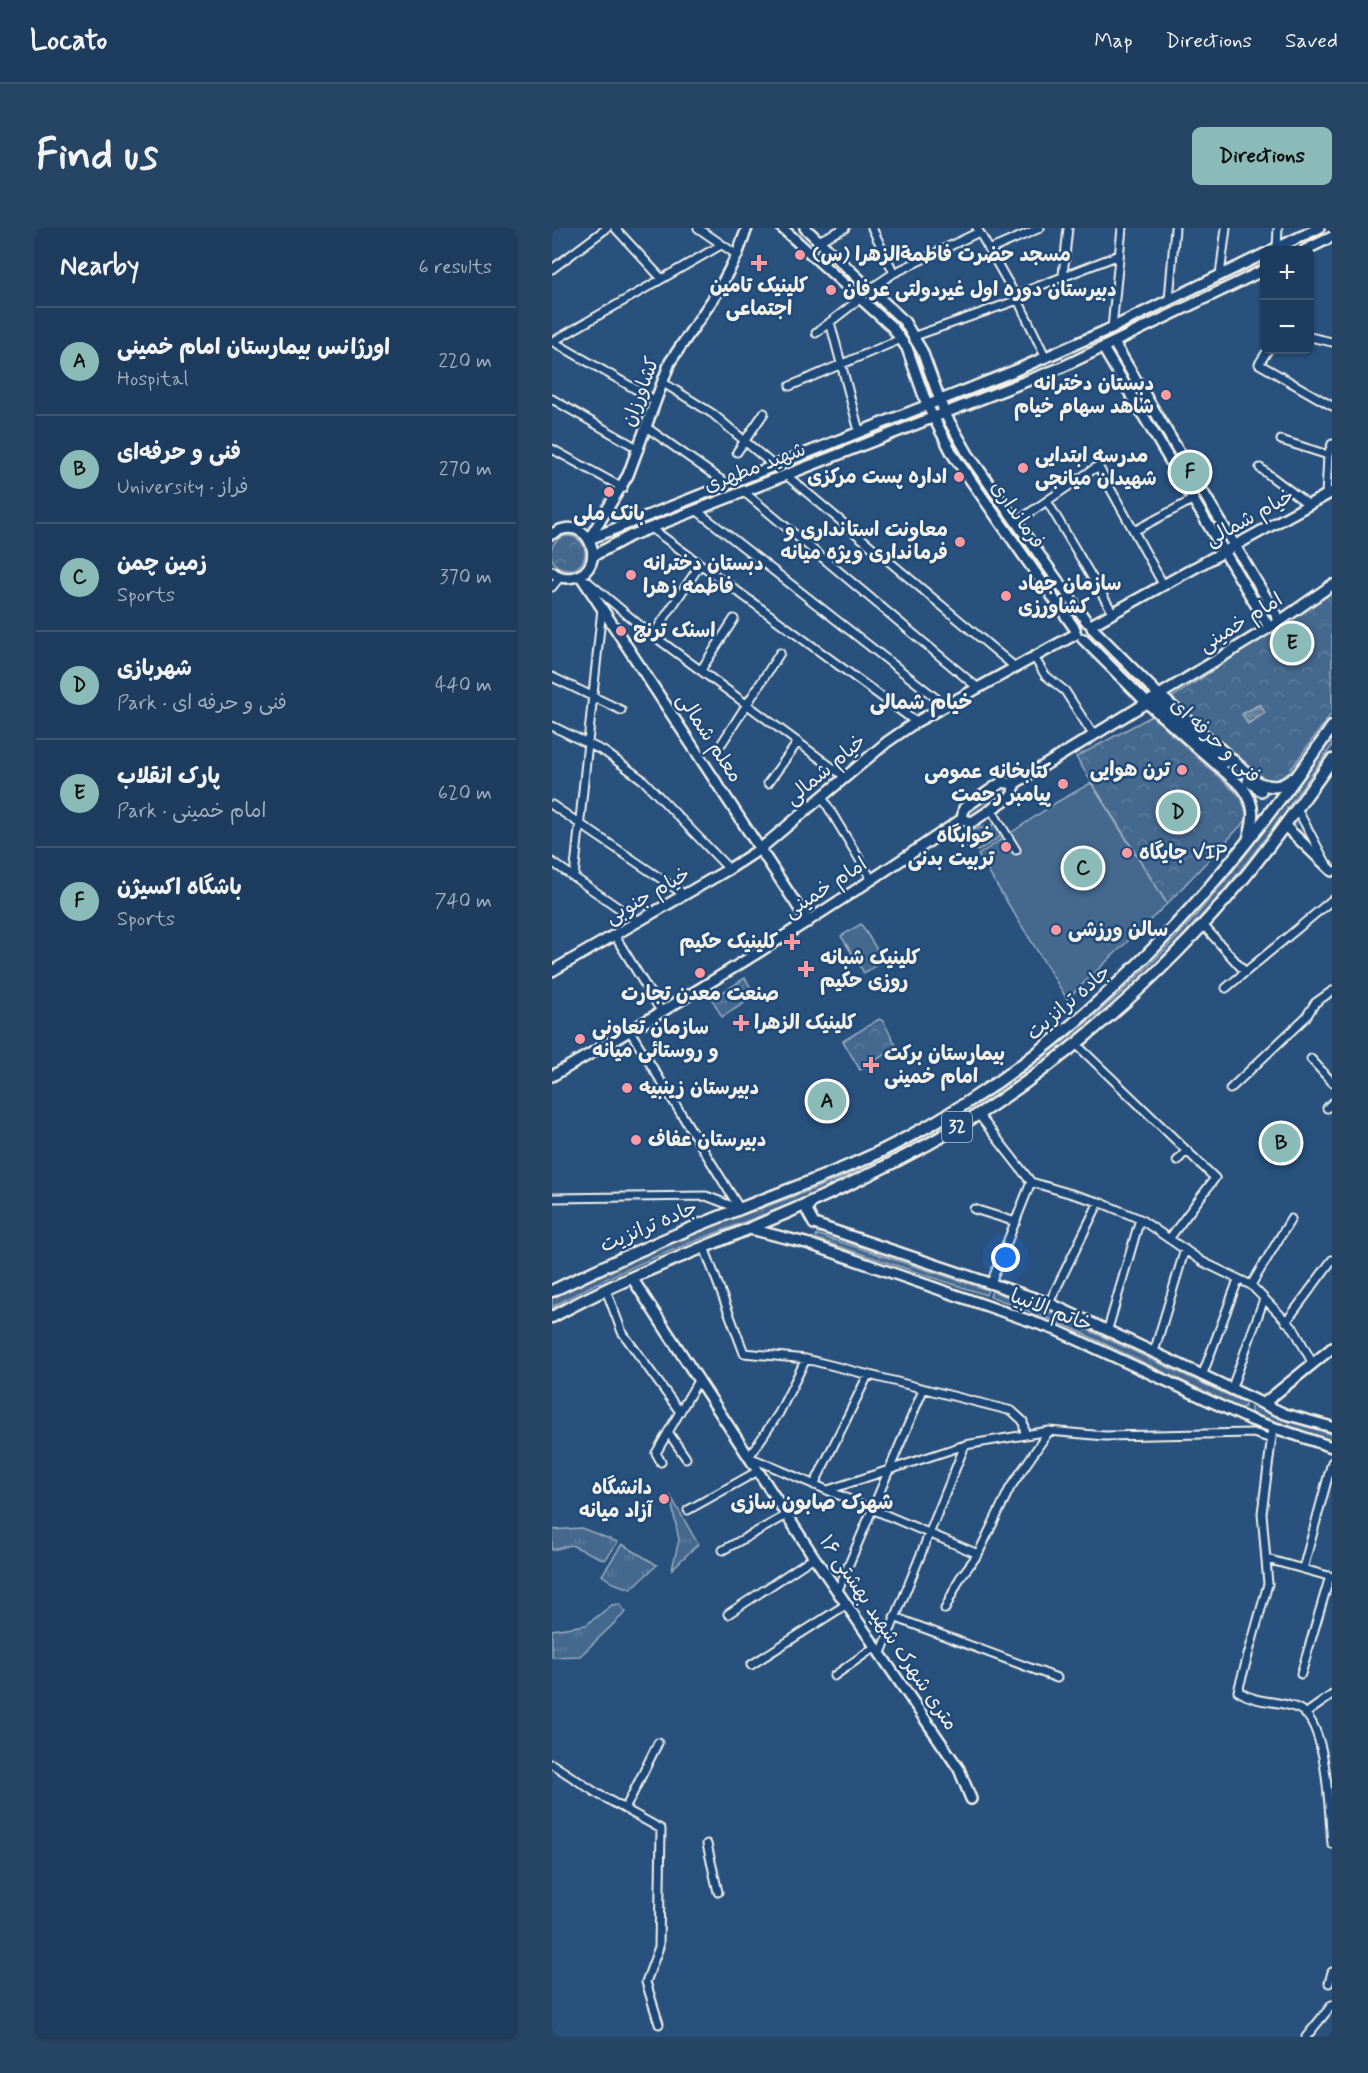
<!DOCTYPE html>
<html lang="en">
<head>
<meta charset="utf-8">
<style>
	:root { --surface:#1e3d5e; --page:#264464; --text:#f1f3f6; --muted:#a1aebc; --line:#3c5673; --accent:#8bbbb9 }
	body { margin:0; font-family:Mynerve,"Playpen Sans Arabic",sans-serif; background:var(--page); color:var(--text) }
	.controls { position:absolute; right:18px; top:18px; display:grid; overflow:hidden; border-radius:9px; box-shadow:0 2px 4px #0004 }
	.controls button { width:54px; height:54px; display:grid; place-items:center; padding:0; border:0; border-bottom:2px solid var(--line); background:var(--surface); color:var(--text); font:30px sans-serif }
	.you { position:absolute; left:454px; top:1030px; width:21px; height:21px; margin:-15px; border:4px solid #fff; border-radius:50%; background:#1a73e8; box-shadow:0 0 0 9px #1a73e833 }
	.badge { display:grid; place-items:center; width:39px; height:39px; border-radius:50%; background:var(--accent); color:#111; font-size:20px; font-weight:700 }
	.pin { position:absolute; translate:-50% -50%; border:3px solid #fff; box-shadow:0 2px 6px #0006 }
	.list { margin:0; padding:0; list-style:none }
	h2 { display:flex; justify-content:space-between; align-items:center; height:78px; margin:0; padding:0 24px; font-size:26px }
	h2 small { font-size:20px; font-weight:400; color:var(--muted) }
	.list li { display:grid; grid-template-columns:39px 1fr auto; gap:18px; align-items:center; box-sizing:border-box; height:108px; padding:0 24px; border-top:2px solid var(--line) }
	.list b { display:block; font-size:22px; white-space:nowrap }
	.list p { margin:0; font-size:20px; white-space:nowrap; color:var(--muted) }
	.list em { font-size:20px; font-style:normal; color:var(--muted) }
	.map { position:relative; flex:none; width:780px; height:1809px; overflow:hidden; border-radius:9px }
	header { display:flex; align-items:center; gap:36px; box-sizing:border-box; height:84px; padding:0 30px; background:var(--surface); border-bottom:2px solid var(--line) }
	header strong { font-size:28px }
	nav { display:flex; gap:33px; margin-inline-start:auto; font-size:21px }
	.intro { display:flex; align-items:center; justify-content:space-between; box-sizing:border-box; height:144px; padding:0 36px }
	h1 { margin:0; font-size:42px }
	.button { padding:15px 27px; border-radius:9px; background:var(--accent); color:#111; font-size:21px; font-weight:700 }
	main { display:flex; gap:36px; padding:0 36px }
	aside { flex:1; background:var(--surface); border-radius:9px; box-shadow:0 2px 4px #0004 }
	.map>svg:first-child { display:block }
</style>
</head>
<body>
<header>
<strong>Locato</strong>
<nav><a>Map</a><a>Directions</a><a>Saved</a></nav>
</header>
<div class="intro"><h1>Find us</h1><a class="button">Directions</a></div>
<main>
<aside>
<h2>Nearby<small>6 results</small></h2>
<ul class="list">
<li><span class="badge">A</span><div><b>اورژانس بیمارستان امام خمینی</b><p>Hospital</p></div><em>220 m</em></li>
<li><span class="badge">B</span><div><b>فنی و حرفه‌ای</b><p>University · فراز</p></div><em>270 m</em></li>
<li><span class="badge">C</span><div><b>زمین چمن</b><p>Sports</p></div><em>370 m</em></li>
<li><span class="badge">D</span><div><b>شهربازی</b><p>Park · فنی و حرفه ای</p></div><em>440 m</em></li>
<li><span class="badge">E</span><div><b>پارک انقلاب</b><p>Park · امام خمینی</p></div><em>620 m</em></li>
<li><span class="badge">F</span><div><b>باشگاه اکسیژن</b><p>Sports</p></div><em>740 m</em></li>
</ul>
</aside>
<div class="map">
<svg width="780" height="1809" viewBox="0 0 780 1809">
	<defs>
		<pattern id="grass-tufts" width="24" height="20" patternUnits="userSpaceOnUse" patternTransform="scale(1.5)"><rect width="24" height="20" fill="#45688e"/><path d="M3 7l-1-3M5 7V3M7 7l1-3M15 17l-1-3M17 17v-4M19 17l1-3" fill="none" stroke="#607e9e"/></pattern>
		<pattern id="park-crowns" width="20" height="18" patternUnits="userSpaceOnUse" patternTransform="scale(1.5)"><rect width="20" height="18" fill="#45688e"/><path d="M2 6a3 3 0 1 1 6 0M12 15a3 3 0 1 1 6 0" fill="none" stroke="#607e9e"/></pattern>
		<pattern id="water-rules" width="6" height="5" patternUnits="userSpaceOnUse" patternTransform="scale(1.5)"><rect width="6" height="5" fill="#6e88a2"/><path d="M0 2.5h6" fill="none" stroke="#5f6e7d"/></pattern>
	</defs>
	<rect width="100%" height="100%" fill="#28517e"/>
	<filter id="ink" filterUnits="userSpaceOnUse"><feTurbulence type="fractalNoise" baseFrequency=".0167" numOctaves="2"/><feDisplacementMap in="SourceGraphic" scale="12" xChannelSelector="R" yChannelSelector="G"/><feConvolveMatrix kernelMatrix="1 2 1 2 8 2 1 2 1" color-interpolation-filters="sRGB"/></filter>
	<g filter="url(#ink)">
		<path fill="url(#grass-tufts)" stroke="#9cacbb" stroke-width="1.5" d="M780 509V518C746 564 714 613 677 656 580 771 460 872 326 938 219 990 103 1020 0 1079V1070C55 1041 113 1016 171 994 211 979 252 966 291 949 429 888 562 786 658 671 702 619 740 564 780 509Z
			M451 556 461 562 415 592 414 581Z
			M445 596 448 609 426 623 396 614 409 605Z
			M193 750 204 768 170 789 160 771Z
			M264 1007H267L436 1062 434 1067 264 1011Z
			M440 1063 502 1086 693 1175V1179L687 1180 513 1097 438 1068Z
			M703 1178 780 1207V1213L699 1185V1179Z
			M118 1267 146 1316 120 1341 127 1312Z
			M29 1300 66 1314 53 1332 19 1317 0 1322V1302Z
			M70 1316 105 1337 79 1361 61 1355 50 1347Z
			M67 1376 74 1384 28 1428 0 1429V1402L34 1397 60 1377Z"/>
		<path fill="url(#park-crowns)" stroke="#9cacbb" stroke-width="1.5" d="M-1 325a17 17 0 1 1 34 0a17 17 0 1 1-34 0Z
			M780 364V485L731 552 712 554 619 470Z
			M600 488 689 569 696 590 615 676 524 529Z
			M327 791 331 793 345 819 308 842 291 813Z"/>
		<path fill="#45688e" stroke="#9cacbb" stroke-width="1.5" d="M539 555 615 676 515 771 426 627 505 574Z
			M309 696 332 733 312 745 289 708Z"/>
		<path fill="url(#water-rules)" stroke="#a4b2be" stroke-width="1.5" d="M708 476 713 485 696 496 690 486Z"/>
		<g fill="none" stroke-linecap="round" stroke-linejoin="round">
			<path stroke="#47698e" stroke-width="9" stroke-dasharray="9 4.5" stroke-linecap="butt" d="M709 563 741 594 766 625"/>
			<g stroke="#f4f1e8" stroke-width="11">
				<path id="street" d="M63 0 110 51
					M146 0 185 27
					M320 0 342 45
					M425 0 466 72 494 130
					M266 13 293 0
					M725 20 726 0
					M437 22 488 0
					M0 41 55 0
					M511 47 516 0
					M668 47 674 0
					M318 61 342 45 427 4
					M464 67 567 27
					M617 72 623 0
					M278 94 307 203
					M560 100 570 0
					M264 105 309 70
					M363 108 466 72
					M758 109 780 114
					M0 113 104 173
					M0 114 169 17
					M716 122 707 136 780 178
					M110 154 161 186 221 237
					M238 158 349 111
					M0 171 87 221
					M94 199 175 256
					M729 212 776 227
					M0 221 71 260
					M185 224 212 185
					M708 240 757 277
					M234 247 463 439
					M191 263 426 460
					M774 267 776 227 780 216
					M495 273 561 385
					M144 282 394 478
					M464 294 546 238 612 358
					M99 300 364 494
					M582 303 640 272
					M35 353 91 400 293 549
					M0 359 8 349
					M101 407 148 337
					M482 429 493 447 513 463 542 508
					M149 442 182 391
					M0 449 69 482
					M0 498 53 524 91 552 177 641
					M170 515 228 425
					M216 555 246 514
					M270 569 320 652
					M0 577 133 667
					M439 581 464 622
					M745 581 774 635
					M0 634 87 694
					M22 649 50 380
					M651 697 693 744
					M63 708 109 783
					M674 760 780 672
					M78 803 188 981
					M523 815 663 950 617 1011
					M759 831 780 854
					M678 861 754 789 763 775 780 763
					M775 880 780 875
					M426 886 479 954 547 974 588 991 651 1034 699 1057 742 1101 761 1136
					M625 933 634 923
					M0 970 154 968 188 981
					M422 981 464 994
					M152 1019 192 1125 254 1131 460 1183 471 1193 473 1207
					M439 1055 479 954
					M699 1057 739 991
					M54 1062 70 1104 128 1184
					M497 1075 547 974
					M734 1094 780 1032
					M556 1101 588 991
					M602 1124 633 1021
					M254 1131 227 1185 197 1229 426 1326
					M650 1148 686 1052
					M679 1162 712 1071
					M721 1200 710 1285 716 1356 686 1463C707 1477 726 1471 747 1481 776 1494 777 1587 780 1616
					M116 1204 134 1230
					M109 1234 104 1225 147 1151
					M262 1257 316 1147
					M276 1262 413 1217 497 1203 553 1208 701 1205 720 1211
					M136 1282 206 1243
					M171 1322 235 1287
					M715 1331 780 1349
					M751 1341 780 1234
					M286 1362 371 1162
					M393 1381 408 1350 426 1326 458 1260 497 1203
					M176 1386 262 1329
					M342 1389 505 1450
					M329 1425 413 1217
					M199 1437 295 1376
					M749 1446 778 1348
					M282 1448 324 1418
					M753 1486 780 1467
					M0 1536 46 1566 109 1601 107 1719 94 1754 107 1796
					M73 1581 106 1515
					M155 1616 166 1664
					M777 1755 780 1744
					M754 1809 780 1777"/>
			</g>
			<g stroke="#f4f1e8" stroke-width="14">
				<path id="secondary" d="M230 0 340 99 355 120 375 177 401 227 523 401
					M253 0 352 93 370 123 393 186 416 226 535 394
					M720 22 767 0
					M753 22 780 9
					M562 115 728 393
					M551 120 717 399
					M0 306C37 282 58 340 22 349 14 351 6 349 0 344
					M37 311 462 143 553 103 712 26
					M37 311 76 247 118 134 165 65 185 27 195 0
					M41 328 78 308 508 140 712 42
					M28 347 256 694
					M539 397 780 264
					M540 400 607 467
					M531 411 595 475 691 560C704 577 702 591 696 611
					M602 471 675 534
					M696 553 709 563
					M450 554 462 556 461 567 420 594 410 591 412 580Z
					M462 556 728 393 780 357
					M733 598 780 643
					M0 743 177 641 208 621 335 514 364 494 524 406
					M0 848C140 768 277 682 410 591
					M259 974 255 983 262 996 497 1075 733 1186 780 1199
					M198 1001 254 1015 504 1102 699 1192 780 1219
					M80 1050 262 1329 407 1541 419 1571
					M711 1176 780 1120"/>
			</g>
			<g stroke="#f4f1e8" stroke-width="15">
				<path id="primary" d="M607 467 706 555C721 560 728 560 740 551
					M0 1063C62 1033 125 1005 190 980 242 959 296 941 345 915 528 820 664 667 780 499
					M0 1089C64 1053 134 1027 201 999 250 979 297 957 344 933 475 868 599 762 692 650 723 612 751 572 780 532"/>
			</g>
			<use href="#street" stroke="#1f4a7a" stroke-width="7"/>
			<use href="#secondary" stroke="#1f4a7a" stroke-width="9"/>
			<use href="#primary" stroke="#1f4a7a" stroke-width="10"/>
		</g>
	</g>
	<g fill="#ff9aa2" stroke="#1f4a7a" stroke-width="2">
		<circle cx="248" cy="27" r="6"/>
		<path d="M204 26h6v6h6v6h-6v6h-6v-6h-6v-6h6z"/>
		<circle cx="279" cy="62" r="6"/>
		<circle cx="614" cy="167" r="6"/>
		<circle cx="471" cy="240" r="6"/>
		<circle cx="407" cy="249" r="6"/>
		<circle cx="57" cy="264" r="6"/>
		<circle cx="408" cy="314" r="6"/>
		<circle cx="79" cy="347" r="6"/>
		<circle cx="454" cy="368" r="6"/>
		<circle cx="69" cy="403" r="6"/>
		<circle cx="630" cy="542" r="6"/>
		<circle cx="511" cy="556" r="6"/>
		<circle cx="454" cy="619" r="6"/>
		<circle cx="575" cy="625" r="6"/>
		<circle cx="504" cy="702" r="6"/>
		<path d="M237 705h6v6h6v6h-6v6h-6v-6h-6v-6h6z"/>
		<path d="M251 732h6v6h6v6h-6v6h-6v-6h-6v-6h6z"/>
		<circle cx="148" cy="745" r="6"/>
		<path d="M186 786h6v6h6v6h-6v6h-6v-6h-6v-6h6z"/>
		<circle cx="28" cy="811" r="6"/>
		<path d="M316 828h6v6h6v6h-6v6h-6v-6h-6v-6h6z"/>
		<circle cx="75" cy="860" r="6"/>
		<circle cx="84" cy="912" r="6"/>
		<circle cx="112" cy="1271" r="6"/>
	</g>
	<g text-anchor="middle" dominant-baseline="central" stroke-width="5" stroke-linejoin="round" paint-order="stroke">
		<rect fill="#1f4a7a" stroke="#b4bfc7" stroke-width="1.5" x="390" y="884" width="30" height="30" rx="4.5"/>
		<g font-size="18" font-weight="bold" fill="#f4f1e8">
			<text x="405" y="899">32</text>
		</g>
		<g font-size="20" font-weight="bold" fill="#f4f1e8" stroke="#1f4a7a" text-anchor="start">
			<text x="260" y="27">مسجد حضرت فاطمةالزهرا (س)</text>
			<text x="207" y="58" text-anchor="middle">کلینیک تامین<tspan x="207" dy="23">اجتماعی</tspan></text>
			<text x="291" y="62">دبیرستان دوره اول غیردولتی عرفان</text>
			<text x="602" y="156" text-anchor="end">دبستان دخترانه<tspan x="602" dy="23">شاهد سهام خیام</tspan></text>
			<text x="483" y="228">مدرسه ابتدایی<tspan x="483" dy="23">شهیدان میانجی</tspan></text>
			<text x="395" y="249" text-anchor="end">اداره پست مرکزی</text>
			<text x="57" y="286" text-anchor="middle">بانک ملی</text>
			<text x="396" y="302" text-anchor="end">معاونت استانداری و<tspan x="396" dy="23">فرمانداری ویژه میانه</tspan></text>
			<text x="91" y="336">دبستان دخترانه<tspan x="91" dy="23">فاطمه زهرا</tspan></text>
			<text x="466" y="356">سازمان جهاد<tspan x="466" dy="23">کشاورزی</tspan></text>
			<text x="81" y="403">اسنک ترنج</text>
			<text x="618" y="542" text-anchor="end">ترن هوایی</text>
			<text x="499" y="544" text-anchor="end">کتابخانه عمومی<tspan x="499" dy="23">پیامبر رحمت</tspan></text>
			<text x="442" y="608" text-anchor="end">خوابگاه<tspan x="442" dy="23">تربیت بدنی</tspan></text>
			<text x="587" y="625">جایگاه VIP</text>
			<text x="516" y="702">سالن ورزشی</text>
			<text x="226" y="714" text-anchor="end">کلینیک حکیم</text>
			<text x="268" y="730">کلینیک شبانه<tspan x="268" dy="23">روزی حکیم</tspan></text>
			<text x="148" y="766" text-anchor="middle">صنعت معدن تجارت</text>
			<text x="202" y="795">کلینیک الزهرا</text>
			<text x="40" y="800">سازمان تعاونی<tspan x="40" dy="23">و روستائی میانه</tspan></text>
			<text x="332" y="826">بیمارستان برکت<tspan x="332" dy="23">امام خمینی</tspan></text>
			<text x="87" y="860">دبیرستان زینبیه</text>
			<text x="96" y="912">دبیرستان عفاف</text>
			<text x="100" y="1260" text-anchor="end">دانشگاه<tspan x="100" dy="23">آزاد میانه</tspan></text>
		</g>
		<g font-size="20" fill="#f4f1e8" stroke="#1f4a7a">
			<text transform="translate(89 164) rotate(-69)">کشاورزان</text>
			<text transform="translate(203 240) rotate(-21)">شهید مطهری</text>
			<text transform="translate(465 287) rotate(55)">فرمانداری</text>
			<text transform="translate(698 290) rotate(-29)">خیام شمالی</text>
			<text transform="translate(689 395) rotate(-32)">امام خمینی</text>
			<text transform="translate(157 510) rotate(57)">معلم شمالی</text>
			<text transform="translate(663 513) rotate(43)">فنی و حرفه ای</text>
			<text transform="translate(274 542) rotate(-40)">خیام شمالی</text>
			<text transform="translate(274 660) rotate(-33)">امام خمینی</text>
			<text transform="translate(96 668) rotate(-30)">خیام جنوبی</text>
			<text transform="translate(517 775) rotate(-41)">جاده ترانزیت</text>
			<text transform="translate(97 999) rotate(-23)">جاده ترانزیت</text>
			<text transform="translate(499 1083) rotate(21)">خاتم الانبیا</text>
			<text transform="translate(336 1405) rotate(56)">۱۶ متری شهرک شهيد بهشتی</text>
		</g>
		<g font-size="21" font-weight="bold" fill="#f4f1e8" stroke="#1f4a7a">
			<text x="369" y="475">خیام شمالی</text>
			<text x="260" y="1275">شهرک صابون سازی</text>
		</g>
	</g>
</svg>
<div class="controls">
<button>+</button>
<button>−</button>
</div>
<div class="you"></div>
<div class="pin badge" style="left:275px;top:873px">A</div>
<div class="pin badge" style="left:729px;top:915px">B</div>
<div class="pin badge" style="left:531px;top:640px">C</div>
<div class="pin badge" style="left:626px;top:584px">D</div>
<div class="pin badge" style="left:740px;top:415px">E</div>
<div class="pin badge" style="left:638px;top:244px">F</div>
</div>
</main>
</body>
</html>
